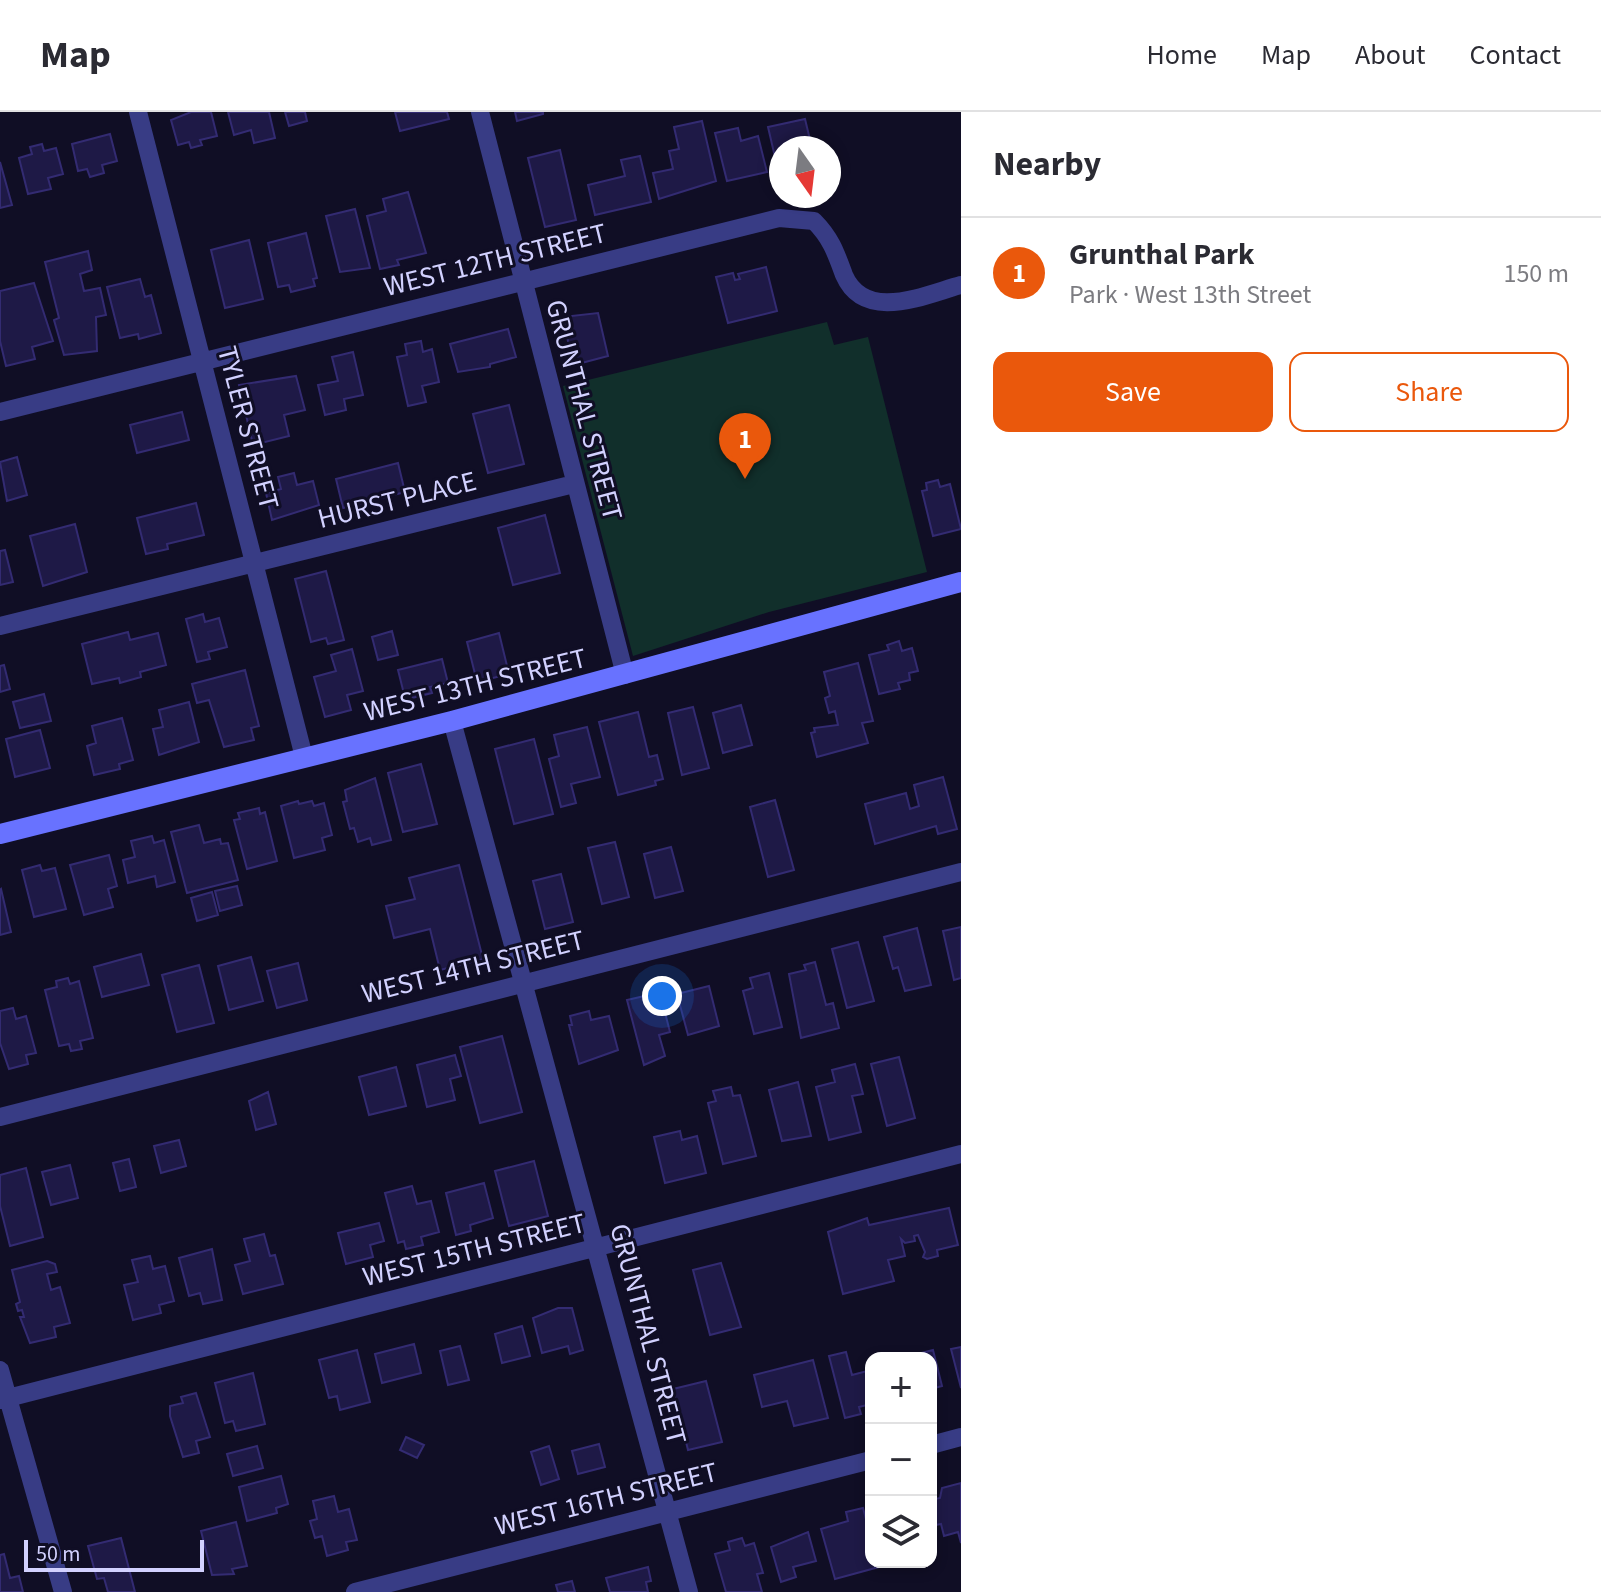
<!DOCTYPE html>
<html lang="en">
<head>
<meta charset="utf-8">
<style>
	:root { --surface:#fff; --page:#f2f2f3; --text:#2b2b33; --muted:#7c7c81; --line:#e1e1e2; --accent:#ea580c }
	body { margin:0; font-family:"Source Sans 3",sans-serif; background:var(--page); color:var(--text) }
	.controls { position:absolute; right:24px; bottom:24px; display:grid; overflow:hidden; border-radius:16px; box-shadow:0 4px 12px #0003 }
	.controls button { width:72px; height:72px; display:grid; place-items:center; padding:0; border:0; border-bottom:2px solid var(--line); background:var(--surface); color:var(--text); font:40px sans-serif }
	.compass { position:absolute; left:769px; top:24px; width:72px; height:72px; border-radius:50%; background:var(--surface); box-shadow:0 4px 12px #0003; rotate:166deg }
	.scale { position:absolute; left:24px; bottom:20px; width:180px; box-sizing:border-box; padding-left:8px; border:4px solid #d2d1ff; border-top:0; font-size:22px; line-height:28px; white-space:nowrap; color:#d2d1ff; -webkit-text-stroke:6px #100e25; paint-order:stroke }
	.you { position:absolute; left:662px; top:884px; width:28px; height:28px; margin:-20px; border:6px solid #fff; border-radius:50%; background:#1a73e8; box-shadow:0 0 0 12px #1a73e833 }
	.badge { display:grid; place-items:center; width:52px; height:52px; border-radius:50%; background:var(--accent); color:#fff; font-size:26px; font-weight:700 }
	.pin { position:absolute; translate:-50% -66px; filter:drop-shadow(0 2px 4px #0008) }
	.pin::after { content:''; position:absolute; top:42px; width:28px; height:24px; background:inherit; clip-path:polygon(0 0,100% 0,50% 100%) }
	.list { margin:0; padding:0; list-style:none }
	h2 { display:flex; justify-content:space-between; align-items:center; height:104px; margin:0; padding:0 32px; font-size:34px }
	h2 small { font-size:26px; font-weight:400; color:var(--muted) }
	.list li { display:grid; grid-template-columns:52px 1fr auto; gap:24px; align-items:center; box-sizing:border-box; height:112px; padding:0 32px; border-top:2px solid var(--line) }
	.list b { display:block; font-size:30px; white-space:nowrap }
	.list p { margin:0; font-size:26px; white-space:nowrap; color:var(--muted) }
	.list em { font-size:26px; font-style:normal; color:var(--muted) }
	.actions { display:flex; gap:16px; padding:24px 32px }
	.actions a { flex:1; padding:18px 0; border:2px solid var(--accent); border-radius:16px; text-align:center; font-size:28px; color:var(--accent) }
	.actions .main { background:var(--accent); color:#fff }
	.icon { flex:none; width:44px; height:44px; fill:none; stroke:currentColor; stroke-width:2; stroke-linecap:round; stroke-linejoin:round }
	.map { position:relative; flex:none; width:961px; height:1480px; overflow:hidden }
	header { display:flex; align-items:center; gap:48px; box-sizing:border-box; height:112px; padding:0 40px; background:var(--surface); border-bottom:2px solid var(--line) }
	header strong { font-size:38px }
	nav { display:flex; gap:44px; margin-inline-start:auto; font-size:28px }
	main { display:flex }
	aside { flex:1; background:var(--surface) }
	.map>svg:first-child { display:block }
</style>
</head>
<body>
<header>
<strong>Map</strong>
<nav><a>Home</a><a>Map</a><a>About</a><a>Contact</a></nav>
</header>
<main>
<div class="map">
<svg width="961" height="1480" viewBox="0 0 961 1480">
	<rect width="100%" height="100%" fill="#100e25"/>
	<path fill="#112f2b" d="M827 210 834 233 868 225 927 460 769 500 633 544 563 274Z"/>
	<path fill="#1e1946" stroke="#332b72" stroke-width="2" d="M191 0H211L217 24 200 28 202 33 191 36 189 30 178 33 171 8Z
		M228 0H269L275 26 254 31 251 18 234 23Z
		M285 0H305L307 9 289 14Z
		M395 0H447L449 7 400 19Z
		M515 0H543V2L517 9Z
		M805 7 812 36H781V44L775 45 768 15Z
		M702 9 716 69 659 87 653 61 673 57 669 39 679 37 674 15Z
		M738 16 741 29 758 24 767 60 727 69 715 21Z
		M110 22 117 49 102 53 104 61 90 65 87 57 78 59 72 32Z
		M42 32 44 39 56 36 63 62 48 66 51 77 28 82 19 46 32 42 30 35Z
		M560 38 576 108 545 115 528 46Z
		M640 44 651 90 595 103 588 73 625 64 621 48Z
		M0 50 12 93 0 96Z
		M408 80 426 141 397 148 399 153 380 157 367 104 386 99 383 87Z
		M355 97 370 156 340 160 326 104Z
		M306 121 317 166 313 167 315 174 291 180 289 173 278 175 268 131Z
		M249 128 263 187 225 196 211 138Z
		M88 139 92 158 80 162 84 179 100 176 106 203 96 205 97 239 64 243 54 208 59 206 45 150Z
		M766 155 777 199 728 211 716 165 733 161 735 168 740 167 738 162Z
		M140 167 145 185 151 183 161 221 139 227 138 222 120 226 107 175Z
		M34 171 53 229 32 235 35 247 6 254 0 229V179Z
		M598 201 608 244 574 253 562 205Z
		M508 217 516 245 490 252V255L458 260 450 232Z
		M421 229 423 240 432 237 439 270 422 274 426 290 408 294 397 245 407 243 405 232Z
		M353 240 363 283 344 287 346 298 325 303 318 273 338 269 332 245Z
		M296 264 305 298 284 303 289 324 253 333 239 273Z
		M509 293 524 352 488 361 473 302Z
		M182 300 189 328 137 341 130 313Z
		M17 345 27 383 7 389 0 350Z
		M398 351 405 380 343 396 336 367Z
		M294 361 297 373 313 369 319 393 272 408 266 381 281 377 278 365Z
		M938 368 940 375 950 372 961 417 933 424 922 379 927 378 926 371Z
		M196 391 204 423 167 432 168 437 146 442 137 406Z
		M545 403 560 461 513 473 498 416Z
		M75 412 87 460 43 474 30 424Z
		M5 438 13 470 0 473V439Z
		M326 459 344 528 328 532 326 526 311 530 295 467Z
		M203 502 205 510 219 506 227 535 208 540 210 547 197 550 186 507Z
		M392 519 398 543 378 548 372 525Z
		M128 520 130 528 158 521 166 553 140 560 141 565 120 571 119 566 92 572 82 532Z
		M499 521 509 562 477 570 467 530Z
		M899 529 902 539 912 536 918 559 909 561 910 568 898 571 900 577 879 582 869 543 889 538 887 533Z
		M352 537 363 579 347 583 351 598 325 605 314 565 336 559 331 543Z
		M442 547 448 571 430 575 432 581 412 586 411 580 404 582 398 558Z
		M858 551 873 609 862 611 868 631 817 645 811 621 815 620 814 616 838 613 835 599 829 601 825 586 830 584 824 560Z
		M4 553 10 577 0 580V554Z
		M245 558 259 614 251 616 254 628 224 635 209 588 197 591 192 572Z
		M44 582 51 609 20 616 13 590Z
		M189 590 199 630 159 643 153 617 163 615 159 598Z
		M741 593 752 633 723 641 713 601Z
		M693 595 709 656 682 663 668 601Z
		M638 600 649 645 657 643 663 667 655 669 656 673 618 683 599 610Z
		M122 606 133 648 119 652 120 657 94 663 87 634 96 631 92 614Z
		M587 615 600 665 571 672 576 691 561 695 549 647 559 644 554 623Z
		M40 618 50 656 15 665 6 627Z
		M534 627 553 702 514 712 495 637Z
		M421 652 437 712 403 720 388 661Z
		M943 665 957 717 938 722 936 714 875 732 865 692 906 681 910 697 919 694 914 673Z
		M375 666 391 728 372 733 370 726 358 730 354 716 350 717 343 690 347 689 345 678Z
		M775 688 794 758 768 765 750 695Z
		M298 689 299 692 312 689 314 694 324 691 332 723 322 726 325 738 294 746 281 694Z
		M259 696 260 702 265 700 277 749 247 757 234 708 240 707 238 701Z
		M199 713 204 731 220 727 221 732 228 731 238 768 187 781 171 720Z
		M152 724 154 731 164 728 175 770 157 775 155 764 128 771 123 748 135 745 131 729Z
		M615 730 629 785 602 792 588 736Z
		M671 735 683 779 655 786 644 742Z
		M109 743 117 774 108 777 113 795 84 803 70 753Z
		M40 753 42 759 55 756 66 797 34 805 22 758Z
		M459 753 483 847 440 858 430 817 394 826 386 794 415 787 409 766Z
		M561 762 573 810 545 817 533 769Z
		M237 774 242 793 220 799 215 779Z
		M1 777 11 820 0 823V778Z
		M212 780 218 803 197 809 191 786Z
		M961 815V866L954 868 943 819Z
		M917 816 931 873 905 879 898 855 893 857 884 825Z
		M858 830 874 889 847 896 832 837Z
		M141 842 149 873 102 885 94 855Z
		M251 845 263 889 229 898 218 854Z
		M815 850 826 893 833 891 839 916 801 926 789 862 806 858 804 853Z
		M298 851 307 888 277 896 267 859Z
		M199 853 214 911 177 920 162 863Z
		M769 861 782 915 754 922 743 879 753 876 750 866Z
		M68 866 70 872 79 869 93 926 80 929 82 937 71 939 69 932 59 934 45 878 57 875 56 869Z
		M709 874 719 914 688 923 677 882Z
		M649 883 652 892 662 889 670 920 659 923 665 944 644 953 627 888Z
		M13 896 16 907 26 904 36 941 26 943 28 952 9 957 0 931V899Z
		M589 899 591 908 609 904 618 938 579 952 569 913H572L570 904Z
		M502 924 522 1000 480 1011 460 935Z
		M455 943 461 964 450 967 455 988 427 995 417 953Z
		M899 945 915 1006 887 1014 871 952Z
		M855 952 863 982 852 984 861 1020 829 1028 816 975 835 970 832 958Z
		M396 955 406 994 369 1003 359 965Z
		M798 970 811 1024 782 1029 769 978Z
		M731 975 733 984 740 983 756 1044 723 1052 708 991 716 989 713 979Z
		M268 980 276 1012 256 1018 249 989Z
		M680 1019 682 1028 697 1024 706 1061 665 1071 654 1025Z
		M179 1028 186 1054 161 1061 154 1034Z
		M129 1047 136 1075 120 1079 113 1051Z
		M534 1049 548 1104 509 1114 495 1059Z
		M70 1053 78 1086 51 1093 42 1060Z
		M26 1056 43 1125 10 1134 0 1094V1063Z
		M484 1071 493 1106 470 1113 471 1119 456 1123 446 1081Z
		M412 1074 417 1092 431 1089 439 1120 421 1125 423 1133 406 1137 404 1129 398 1131 385 1081Z
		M949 1096 958 1133 937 1138 938 1144 927 1147 923 1145 925 1140 918 1123 914 1124 915 1129 905 1131 901 1127 905 1144 888 1148 894 1169 843 1182 828 1120 867 1106 869 1113Z
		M379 1111 384 1129 370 1133 373 1145 346 1152 338 1121Z
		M264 1122 270 1144 275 1143 283 1172 243 1182 235 1153 250 1149 244 1127Z
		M212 1137 222 1188 203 1192 200 1181 189 1184 179 1146Z
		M150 1144 153 1157 165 1154 174 1189 159 1193 161 1201 133 1208 124 1173 138 1170 132 1148Z
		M47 1149 55 1152 57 1160 47 1162 51 1178 60 1175 70 1211 54 1215 56 1225 30 1231 20 1205H24L22 1198 18 1199 16 1192 20 1190 12 1158Z
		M721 1151 741 1215 710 1223 693 1158Z
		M558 1196H572L583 1238 570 1242 568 1234 542 1241 533 1206Z
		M522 1214 530 1244 502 1251 495 1222Z
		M414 1232 421 1261 382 1271 375 1242Z
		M460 1234 469 1268 448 1273 440 1239Z
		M961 1235V1276L951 1237Z
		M357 1238 370 1290 340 1298 337 1284 329 1286 319 1248Z
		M933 1238 942 1274 931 1277V1246H902Z
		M846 1240 852 1263 871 1258V1292L859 1295 861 1302 845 1306 829 1244Z
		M813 1248 828 1306 794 1314 787 1289 762 1295 754 1263Z
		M253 1261 265 1312 236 1319 233 1309 225 1311 215 1271Z
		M706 1269 722 1330 688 1338 673 1277Z
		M196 1281 210 1325 196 1329 199 1341 183 1345 170 1304V1294L183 1291 181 1285Z
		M406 1325 424 1333 417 1346 400 1338Z
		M599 1332 605 1355 578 1362 572 1339Z
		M257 1334 263 1356 233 1364 227 1342Z
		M549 1334 559 1367 541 1373 531 1340Z
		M281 1364 288 1392 276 1396 277 1401 247 1409 239 1375Z
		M961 1371V1431L958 1420 944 1424 941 1412 931 1414V1388L940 1386 942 1376Z
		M334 1384 338 1400 349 1397 357 1428 346 1430 348 1438 327 1444 322 1424 315 1426 310 1409 317 1407 313 1389Z
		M863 1396 871 1426V1450H877L879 1455 835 1467 821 1417 848 1409 846 1400Z
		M236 1410 247 1454 232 1457 234 1462 212 1463 201 1419Z
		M808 1420 816 1449 793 1455 796 1465 781 1470 771 1435Z
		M121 1426 135 1480H108L104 1466 97 1467 88 1434Z
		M742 1426 745 1434 754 1431 763 1461 757 1462 762 1480H726L715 1442 730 1438 728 1430Z
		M4 1442 10 1466 19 1464 23 1480H0V1443Z
		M648 1455 651 1469 646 1470 648 1480H610L606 1466Z
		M572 1469 575 1480H558L556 1473Z"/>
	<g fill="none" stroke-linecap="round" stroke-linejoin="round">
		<path stroke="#383c85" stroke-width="18" d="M138 0 304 645
			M480 0 625 563
			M0 300 779 106 814 109C831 126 836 141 844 163 865 211 924 183 961 173
			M0 514 574 372
			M452 609 689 1480
			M0 1005 961 760
			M0 1258 63 1480
			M0 1288 961 1042
			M931 1333 961 1325
			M355 1480 871 1348"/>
		<path stroke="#6872ff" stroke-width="20" d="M0 722 452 609 961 470"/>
	</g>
	<g text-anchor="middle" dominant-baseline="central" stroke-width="6" stroke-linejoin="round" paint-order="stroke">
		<g font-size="28" fill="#d2d1ff" stroke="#100e25">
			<text transform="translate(495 148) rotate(-14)">WEST 12TH STREET</text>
			<text transform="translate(584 298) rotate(75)">GRUNTHAL STREET</text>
			<text transform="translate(248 316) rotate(75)">TYLER STREET</text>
			<text transform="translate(397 388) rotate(-14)">HURST PLACE</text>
			<text transform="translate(475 573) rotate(-14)">WEST 13TH STREET</text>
			<text transform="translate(473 855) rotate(-14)">WEST 14TH STREET</text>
			<text transform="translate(474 1138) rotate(-14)">WEST 15TH STREET</text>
			<text transform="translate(648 1222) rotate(75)">GRUNTHAL STREET</text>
			<text transform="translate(606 1387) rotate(-14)">WEST 16TH STREET</text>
		</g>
	</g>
</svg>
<div class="controls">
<button>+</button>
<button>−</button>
<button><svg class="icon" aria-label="layers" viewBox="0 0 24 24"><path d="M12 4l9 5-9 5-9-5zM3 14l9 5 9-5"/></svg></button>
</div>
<svg class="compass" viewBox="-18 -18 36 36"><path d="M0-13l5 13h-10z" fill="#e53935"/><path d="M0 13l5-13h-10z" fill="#7c7c81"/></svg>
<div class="scale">50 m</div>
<div class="you"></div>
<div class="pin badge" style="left:745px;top:367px">1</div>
</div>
<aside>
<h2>Nearby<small></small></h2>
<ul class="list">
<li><span class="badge">1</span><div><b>Grunthal Park</b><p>Park · West 13th Street</p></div><em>150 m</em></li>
</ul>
<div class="actions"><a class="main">Save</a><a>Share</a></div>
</aside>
</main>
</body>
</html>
